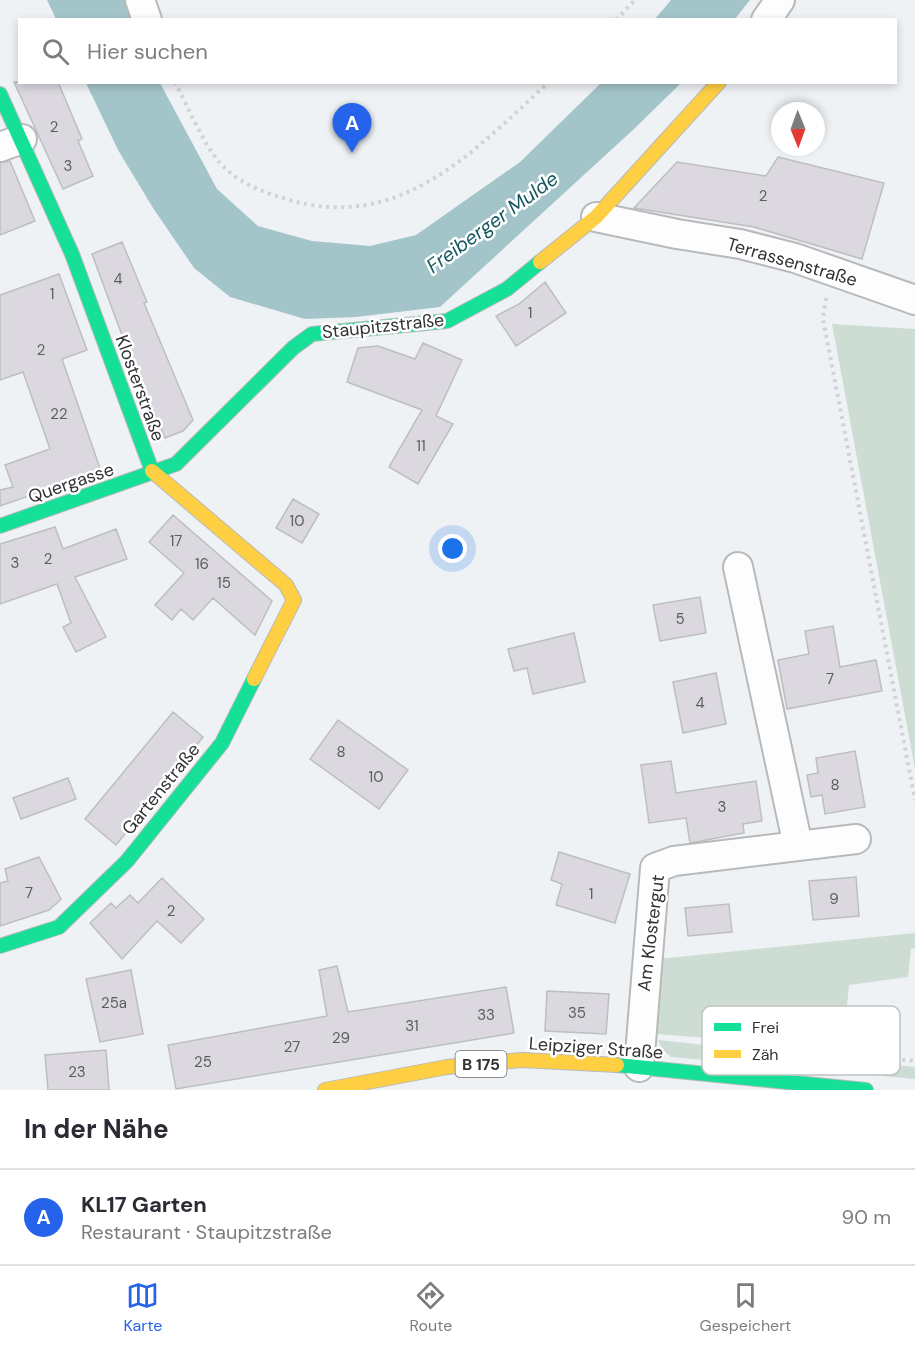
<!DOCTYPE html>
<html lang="de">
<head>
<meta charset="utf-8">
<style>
	:root { --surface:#fff; --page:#f7f7f7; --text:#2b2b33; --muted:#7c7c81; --line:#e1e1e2; --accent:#2563eb }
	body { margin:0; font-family:"DM Sans",sans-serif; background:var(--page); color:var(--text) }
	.compass { position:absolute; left:771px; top:102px; width:54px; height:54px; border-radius:50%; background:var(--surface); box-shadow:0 3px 9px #0003; rotate:179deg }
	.you { position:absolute; left:453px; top:549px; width:21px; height:21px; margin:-15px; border:4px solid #fff; border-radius:50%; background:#1a73e8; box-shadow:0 0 0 9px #1a73e833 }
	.badge { display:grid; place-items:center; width:39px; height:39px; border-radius:50%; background:var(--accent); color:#fff; font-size:20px; font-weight:700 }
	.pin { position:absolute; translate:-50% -50px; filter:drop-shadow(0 2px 3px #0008) }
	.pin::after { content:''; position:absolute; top:32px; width:21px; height:18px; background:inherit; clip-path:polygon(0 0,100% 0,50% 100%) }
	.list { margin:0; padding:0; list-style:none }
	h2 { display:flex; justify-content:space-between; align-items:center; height:78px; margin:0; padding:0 24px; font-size:26px }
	h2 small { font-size:20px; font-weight:400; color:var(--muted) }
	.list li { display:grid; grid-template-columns:39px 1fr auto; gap:18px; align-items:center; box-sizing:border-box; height:96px; padding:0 24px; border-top:2px solid var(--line) }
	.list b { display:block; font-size:22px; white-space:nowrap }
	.list p { margin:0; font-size:20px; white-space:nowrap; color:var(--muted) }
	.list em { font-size:20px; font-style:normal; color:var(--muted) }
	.icon { flex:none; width:33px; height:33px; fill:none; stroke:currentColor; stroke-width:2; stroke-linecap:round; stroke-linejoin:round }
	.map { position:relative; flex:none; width:915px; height:1090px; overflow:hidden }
	.search { position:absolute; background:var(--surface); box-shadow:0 3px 9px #0003; left:18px; right:18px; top:18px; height:66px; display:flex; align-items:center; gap:15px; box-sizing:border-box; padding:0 21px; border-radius:0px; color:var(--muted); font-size:22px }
	.sheet { height:174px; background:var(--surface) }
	nav { display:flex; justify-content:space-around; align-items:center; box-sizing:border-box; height:84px; border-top:2px solid var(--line); background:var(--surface); font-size:16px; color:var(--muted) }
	nav a { display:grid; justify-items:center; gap:3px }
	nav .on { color:var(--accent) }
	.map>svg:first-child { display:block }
</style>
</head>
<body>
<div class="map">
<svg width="915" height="1090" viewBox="0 0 915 1090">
	<rect width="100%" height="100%" fill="#eff2f5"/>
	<path fill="#cdddd4" d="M832 324 915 329V769Z
		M915 933V948L911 949 908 977 849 985 843 1049 656 1034 658 959Z
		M658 1040 915 1067V1079L671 1057 662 1049Z"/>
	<path fill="#a3c5c9" d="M47 0H126L134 19H56Z
		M671 0H750L735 19H655Z
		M86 83H160L217 189 258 226 312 241 370 246 416 235 520 162 601 83H681L634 129 440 307 356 317 305 319 230 297 194 268 153 208 118 150Z"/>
	<path fill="#dbd8e0" stroke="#bdbec0" stroke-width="1.5" d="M14 82H58L82 139 78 141 93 176 63 189Z
		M778 157 884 183 862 259 754 227 634 208 677 162 766 176Z
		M10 161 35 221 0 235V163Z
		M122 242 147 302 144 303 193 420 183 431 165 438 123 338 92 254Z
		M59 274 87 350 62 359 101 471 0 506V490L13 487 5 465 50 449 23 372 0 380V295Z
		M545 282 566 313 516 346 496 316 519 304Z
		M423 343 462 360 436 416 453 424 418 484 389 467 422 410 347 382 358 348 378 346 415 359Z
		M293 499 319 514 302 543 276 528Z
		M173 515 272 601 255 635 213 598 193 620 181 609 172 620 155 605 184 573 149 542Z
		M55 527 63 549 116 529 127 559 75 577 106 637 76 652 63 627 71 623 57 584 0 604V544Z
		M700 597 706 633 660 641 653 605Z
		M833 626 840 667 876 660 882 691 787 709 778 660 809 654 805 631Z
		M574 633 585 682 533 694 527 668 514 671 508 649Z
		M716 673 726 724 683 733 673 682Z
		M173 712 203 737 116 845 85 819Z
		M338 720 408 770 379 809 310 759Z
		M855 751 865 807 825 814 822 795 811 797 807 775 818 773 816 758Z
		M671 761 676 793 756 781 762 821 743 824 744 833 690 843 686 818 649 823 641 765Z
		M68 778 76 799 21 819 13 798Z
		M559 852 630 874 615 923 556 905 562 884 551 880Z
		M39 857 61 899 49 910 0 926V883L8 881 5 869Z
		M856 877 859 916 813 920 809 881Z
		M162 878 204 919 181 943 157 921 122 959 90 923 111 903 116 908 130 895 138 903Z
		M729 904 732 932 688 936 685 908Z
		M337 966 348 1012 506 987 514 1033 176 1089 168 1045 327 1016 319 970Z
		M131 970 143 1034 100 1042 86 979Z
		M547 991 609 994 606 1034 545 1031Z
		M106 1050 109 1090H48L45 1055Z"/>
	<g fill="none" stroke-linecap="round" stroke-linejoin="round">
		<g stroke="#b7b9bb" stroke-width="32">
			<path id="street" d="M140 0 147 20
				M766 20 780 0
				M0 147 22 139
				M596 217 677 234 740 244 795 258 915 300
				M738 567 798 846
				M639 1067 655 868 674 861 856 839"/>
		</g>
		<g stroke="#b7b9bb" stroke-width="16">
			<path id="fast" d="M0 94 72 254 152 471
				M0 526 176 464 293 348 312 334 447 321 507 289 540 262
				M0 946 59 927 127 861 222 743 254 679
				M617 1065 866 1090"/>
		</g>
		<g stroke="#b7b9bb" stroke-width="16">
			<path id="slow" d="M540 262 596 217 719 82
				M152 471 286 585 294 600 254 679
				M325 1090 447 1067 522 1060 617 1065"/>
		</g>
		<path stroke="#d1d2d3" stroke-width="4" stroke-dasharray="3 4.5" stroke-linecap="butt" d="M616 20 635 0
			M175 82C188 107 202 141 219 162 236 182 262 192 286 199 399 234 473 152 549 82
			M826 298 823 319 915 800
			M865 1056 915 1061"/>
		<use href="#street" stroke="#fdfdfe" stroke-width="28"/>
		<use href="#fast" stroke="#16e098" stroke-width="14"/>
		<use href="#slow" stroke="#ffcf43" stroke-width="14"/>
	</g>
	<g text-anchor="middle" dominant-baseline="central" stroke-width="5" stroke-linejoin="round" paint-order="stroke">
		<g font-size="15" fill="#5c5d60">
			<text x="54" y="127">2</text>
			<text x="68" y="166">3</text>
			<text x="763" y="196">2</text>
			<text x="118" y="279">4</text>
			<text x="52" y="294">1</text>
			<text x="530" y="313">1</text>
			<text x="41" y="350">2</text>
			<text x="59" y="414">22</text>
			<text x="421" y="446">11</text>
			<text x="297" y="521">10</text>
			<text x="176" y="541">17</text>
			<text x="48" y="559">2</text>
			<text x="15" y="563">3</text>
			<text x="202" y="564">16</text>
			<text x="224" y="583">15</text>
			<text x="680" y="619">5</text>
			<text x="830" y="679">7</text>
			<text x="700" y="703">4</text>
			<text x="341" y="752">8</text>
			<text x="376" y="777">10</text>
			<text x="835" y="785">8</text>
			<text x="722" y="807">3</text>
			<text x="29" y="893">7</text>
			<text x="591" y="894">1</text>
			<text x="834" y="899">9</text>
			<text x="171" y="911">2</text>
			<text x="114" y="1003">25a</text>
			<text x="577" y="1013">35</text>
			<text x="486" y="1015">33</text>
			<text x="412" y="1026">31</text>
			<text x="341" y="1038">29</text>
			<text x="292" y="1047">27</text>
			<text x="203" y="1062">25</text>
			<text x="77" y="1072">23</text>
		</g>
		<rect fill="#fff" stroke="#6e7070" stroke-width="1.5" x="455.5" y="1051" width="51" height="26" rx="4.5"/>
		<g font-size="16" font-weight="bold" fill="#303233">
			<text x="481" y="1064">B 175</text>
		</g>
		<g font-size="18" fill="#303233" stroke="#fff">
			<text transform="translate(792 262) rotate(16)">Terrassenstraße</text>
			<text transform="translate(383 326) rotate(-6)">Staupitzstraße</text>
			<text transform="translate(140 388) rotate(70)">Klosterstraße</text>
			<text transform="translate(71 483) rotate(-19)">Quergasse</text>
			<text transform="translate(161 789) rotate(-51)">Gartenstraße</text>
			<text transform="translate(651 933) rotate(-83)">Am Klostergut</text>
			<text transform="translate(596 1048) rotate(4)">Leipziger Straße</text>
		</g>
		<g font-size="20" font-style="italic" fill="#16585e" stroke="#fff">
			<text transform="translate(492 222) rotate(-36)">Freiberger Mulde</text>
		</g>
	</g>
	<rect x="702" y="1006" width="198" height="69" rx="9" fill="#fff" stroke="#c1c2c2" stroke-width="1.5"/>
	<rect x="714" y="1023" width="27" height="8" fill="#16e098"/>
	<rect x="714" y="1050" width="27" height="8" fill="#ffcf43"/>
	<g font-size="16" fill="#303233">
		<text x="752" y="1033">Frei</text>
		<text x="752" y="1060">Zäh</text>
	</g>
</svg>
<svg class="compass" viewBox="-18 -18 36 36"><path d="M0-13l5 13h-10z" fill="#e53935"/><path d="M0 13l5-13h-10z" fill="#7c7c81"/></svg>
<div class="you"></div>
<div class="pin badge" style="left:352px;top:153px">A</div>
<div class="search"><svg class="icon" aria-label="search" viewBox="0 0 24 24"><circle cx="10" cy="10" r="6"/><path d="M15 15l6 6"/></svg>Hier suchen</div>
</div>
<section class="sheet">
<h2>In der Nähe<small></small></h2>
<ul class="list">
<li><span class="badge">A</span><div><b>KL17 Garten</b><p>Restaurant · Staupitzstraße</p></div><em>90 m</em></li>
</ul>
</section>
<nav>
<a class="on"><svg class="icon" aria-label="map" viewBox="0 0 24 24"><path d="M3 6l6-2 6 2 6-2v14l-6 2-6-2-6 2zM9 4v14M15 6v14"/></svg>Karte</a>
<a><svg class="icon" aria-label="directions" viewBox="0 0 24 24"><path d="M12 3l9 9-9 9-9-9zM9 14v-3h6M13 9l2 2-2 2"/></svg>Route</a>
<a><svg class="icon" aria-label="saved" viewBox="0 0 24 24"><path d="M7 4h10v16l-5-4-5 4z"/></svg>Gespeichert</a>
</nav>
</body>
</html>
